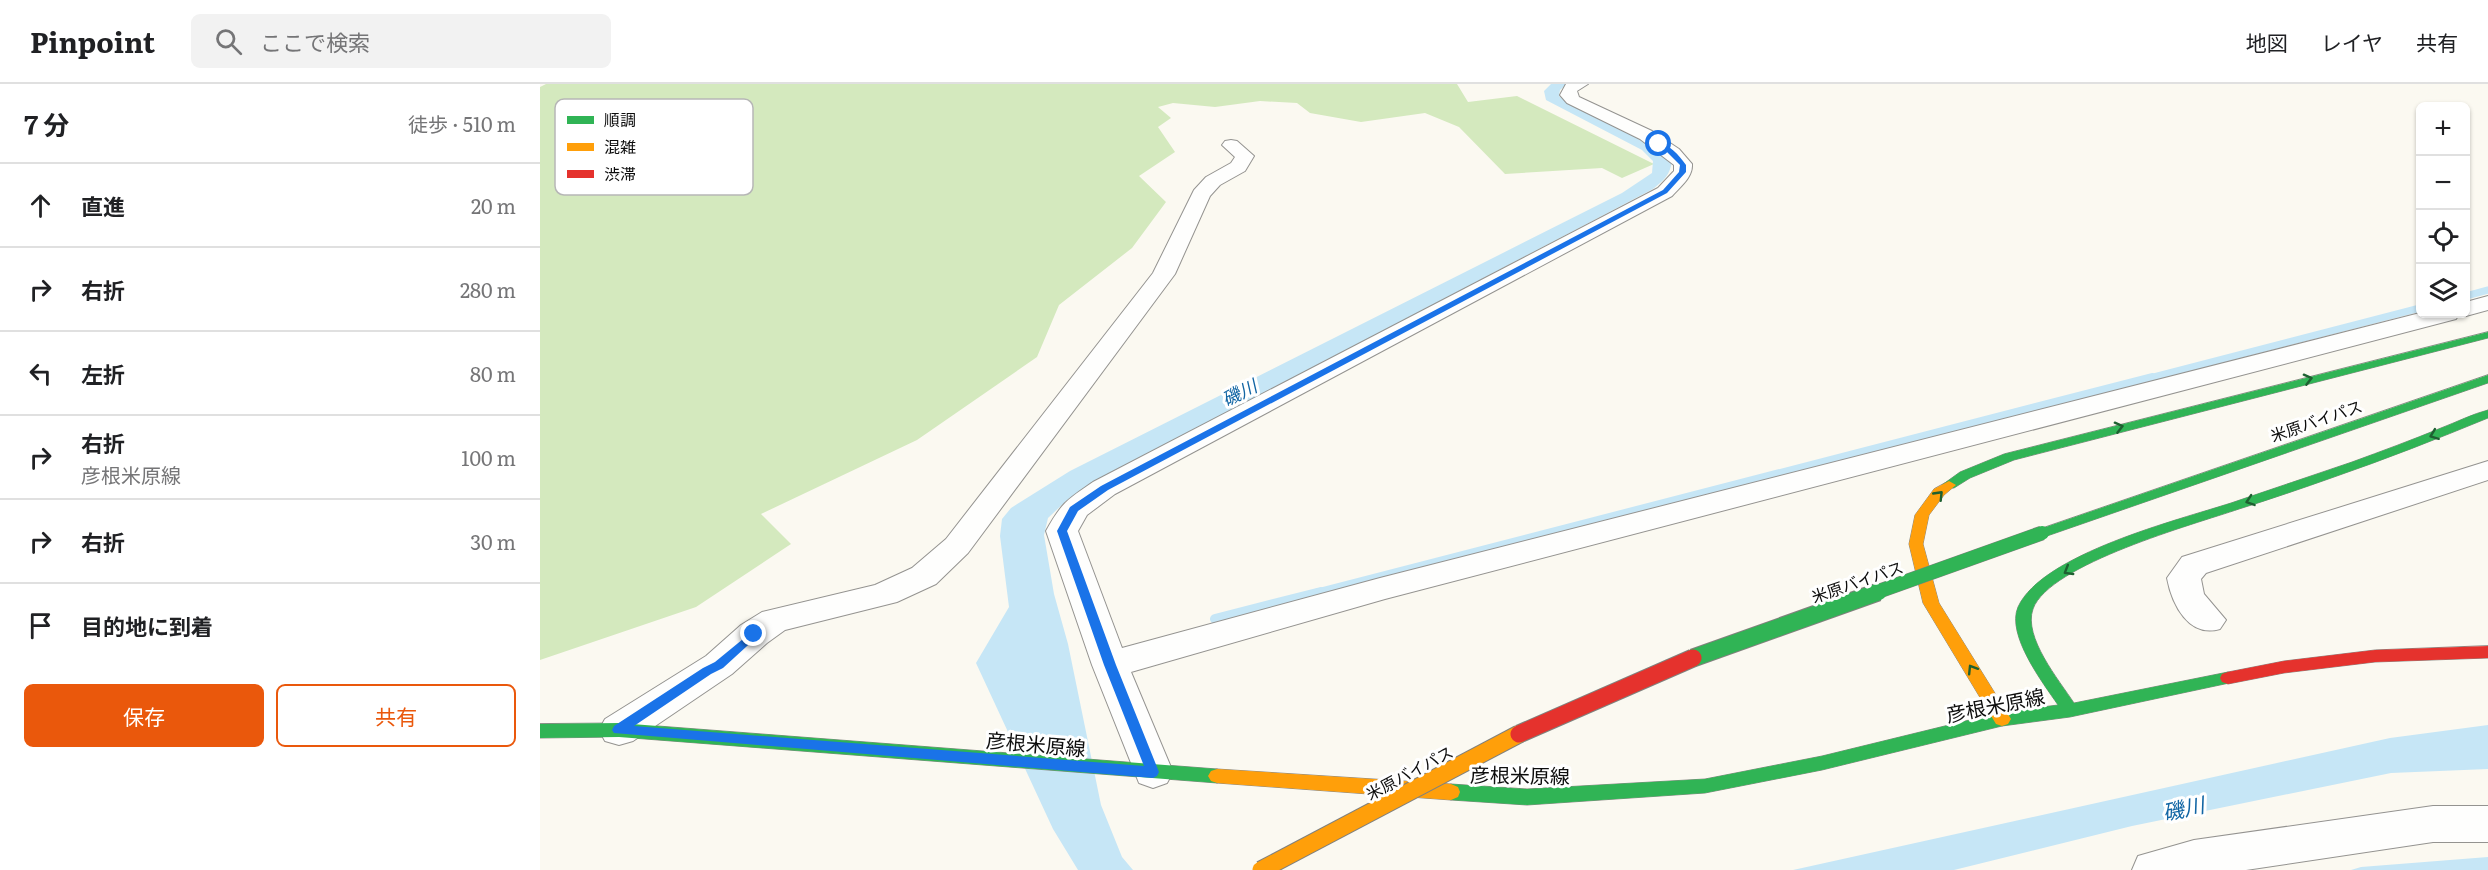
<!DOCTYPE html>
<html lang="ja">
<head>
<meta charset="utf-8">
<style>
	:root { --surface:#fff; --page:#f2f2f2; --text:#202124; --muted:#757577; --line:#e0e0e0; --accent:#ea580c }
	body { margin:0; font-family:Literata,"Noto Sans JP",serif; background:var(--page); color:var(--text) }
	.controls { position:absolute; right:18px; top:18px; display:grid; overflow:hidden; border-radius:9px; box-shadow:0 2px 4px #0004 }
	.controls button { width:54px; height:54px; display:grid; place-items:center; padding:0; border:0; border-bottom:2px solid var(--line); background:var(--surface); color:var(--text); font:30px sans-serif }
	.stop { position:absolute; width:18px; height:18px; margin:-14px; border:4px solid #1a73e8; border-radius:50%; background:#fff }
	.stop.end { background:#1a73e8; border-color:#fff; box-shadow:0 2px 6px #0008 }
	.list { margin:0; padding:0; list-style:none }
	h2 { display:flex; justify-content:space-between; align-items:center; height:78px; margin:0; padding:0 24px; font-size:26px }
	h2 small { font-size:20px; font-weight:400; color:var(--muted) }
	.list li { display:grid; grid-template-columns:39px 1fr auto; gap:18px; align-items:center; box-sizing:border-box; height:84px; padding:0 24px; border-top:2px solid var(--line) }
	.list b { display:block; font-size:22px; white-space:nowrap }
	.list p { margin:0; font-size:20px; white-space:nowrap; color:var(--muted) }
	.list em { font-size:20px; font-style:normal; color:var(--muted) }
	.actions { display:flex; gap:12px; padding:18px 24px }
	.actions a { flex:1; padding:14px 0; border:2px solid var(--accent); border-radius:9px; text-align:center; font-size:21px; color:var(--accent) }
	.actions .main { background:var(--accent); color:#fff }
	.icon { flex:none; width:33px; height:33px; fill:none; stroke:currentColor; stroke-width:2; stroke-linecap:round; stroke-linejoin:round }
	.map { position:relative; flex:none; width:1948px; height:786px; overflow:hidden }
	header { display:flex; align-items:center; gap:36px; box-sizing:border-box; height:84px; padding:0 30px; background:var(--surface); border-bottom:2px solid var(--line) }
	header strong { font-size:28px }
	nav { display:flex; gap:33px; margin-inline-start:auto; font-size:21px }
	.search { width:420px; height:54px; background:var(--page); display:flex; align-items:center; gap:15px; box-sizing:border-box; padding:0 21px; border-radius:9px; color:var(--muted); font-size:22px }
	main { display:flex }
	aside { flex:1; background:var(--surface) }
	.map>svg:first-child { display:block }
</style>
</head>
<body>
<header>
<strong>Pinpoint</strong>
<div class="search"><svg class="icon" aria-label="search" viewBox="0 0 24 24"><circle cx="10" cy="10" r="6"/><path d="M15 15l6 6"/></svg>ここで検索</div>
<nav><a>地図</a><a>レイヤ</a><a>共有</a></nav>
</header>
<main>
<aside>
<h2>7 分<small>徒歩 · 510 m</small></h2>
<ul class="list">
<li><svg class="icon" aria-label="ahead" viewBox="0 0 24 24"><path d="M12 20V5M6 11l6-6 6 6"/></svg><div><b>直進</b></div><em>20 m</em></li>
<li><svg class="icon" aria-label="right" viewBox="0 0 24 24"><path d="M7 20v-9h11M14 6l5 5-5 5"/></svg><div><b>右折</b></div><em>280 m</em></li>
<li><svg class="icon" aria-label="left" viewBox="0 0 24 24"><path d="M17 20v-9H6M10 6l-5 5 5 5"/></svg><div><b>左折</b></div><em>80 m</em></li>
<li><svg class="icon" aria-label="right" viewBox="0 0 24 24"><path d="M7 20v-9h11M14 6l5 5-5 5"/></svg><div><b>右折</b><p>彦根米原線</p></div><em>100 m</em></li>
<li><svg class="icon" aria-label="right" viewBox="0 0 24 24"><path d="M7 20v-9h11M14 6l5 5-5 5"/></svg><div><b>右折</b></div><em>30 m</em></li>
<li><svg class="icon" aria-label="arrive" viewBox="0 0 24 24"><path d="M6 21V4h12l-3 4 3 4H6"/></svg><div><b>目的地に到着</b></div></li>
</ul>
<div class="actions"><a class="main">保存</a><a>共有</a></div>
</aside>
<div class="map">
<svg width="1948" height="786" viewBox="0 0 1948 786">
	<rect width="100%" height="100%" fill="#fbf9f1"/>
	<path fill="#d4e9be" d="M6 0H917L928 18 977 12 1114 80 1082 94 1062 84 965 90 919 43 885 29 821 38 770 29 757 19 720 17 675 23 633 19 618 23 631 34 618 43 635 68 599 92 626 118 592 164 519 221 497 273 377 356 221 430 251 460 156 523 0 576V3Z"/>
	<path fill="#c6e6f6" d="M1011 0H1027L1020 6 1019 12 1024 16 1110 59 1132 77C1130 91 1124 96 1113 105L543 405 526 417 508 434 504 451 514 510 528 560 561 721 582 773 593 786H538L513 745 436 579 469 523 460 452 462 435 471 424 530 387 1082 109 1112 89 1113 77 1102 66 1006 16 1004 7Z
		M1948 641V685L1851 689 1592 742 1414 786H1253L1850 654Z
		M1948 773V786H1811L1821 783Z"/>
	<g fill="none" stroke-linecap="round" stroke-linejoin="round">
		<path stroke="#c6e6f6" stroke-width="7" d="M1926 212 1948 206
			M1606 295 1880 224"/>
		<path stroke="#c6e6f6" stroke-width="8" d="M775 509 1612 293"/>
		<path stroke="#c6e6f6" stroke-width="10" d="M675 535 781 508"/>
		<g stroke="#949390" stroke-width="2">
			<path id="street" d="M1026 0H1048L1037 7 1039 13 1112 47 1139 65 1152 80C1153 93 1141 102 1132 112L575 410 547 431 538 447 582 564 840 494 1880 229 1926 230V218L1948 212V226L1926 232 1919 230 1916 235 845 515 591 588 633 688 627 699 613 704 599 699 552 581 506 447C522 418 527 416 553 398L1118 104 1134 87V81L1100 55 1027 19 1020 11Z
				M691 56 697 57 714 72 705 87 680 101 670 112 635 190 428 469 396 500 357 518 245 546 227 559 192 590 93 657 79 661 65 657 59 646 65 635 166 572 201 541 222 528 335 501 372 484 406 455 613 189 654 106 666 93 691 79 695 73 682 61 685 57Z
				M1948 377V396L1666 489 1661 495 1664 510 1686 536 1680 545C1649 554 1632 521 1627 494L1642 473Z
				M1893 722H1948V758H1893L1706 786H1592L1598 772 1654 756Z"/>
		</g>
		<g stroke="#8b8a86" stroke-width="1">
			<path id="fast" d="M1948 248V254L1474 376 1430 394 1414 404H1404L1402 401 1420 388 1464 370Z
				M1948 291V299L1507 452 1502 454 1495 449 1497 446Z
				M1948 326V334C1897 355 1846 375 1794 393 1763 404 1731 415 1699 425 1655 440 1509 480 1493 525 1483 553 1519 596 1534 619L1688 588 1694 590 1696 594 1694 598 1530 633 1462 642 1282 686 1165 709 987 721 911 716 904 713 902 708 904 703 911 700 987 705 1165 695 1282 672 1462 628 1518 621C1503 599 1466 551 1478 523 1502 470 1638 436 1691 419 1731 405 1772 392 1812 378 1842 367 1872 356 1901 344 1917 338 1932 330 1948 326Z
				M79 639 677 685 683 687 686 692 683 697 677 699 79 653 0 654V640Z"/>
		</g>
		<g stroke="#8b8a86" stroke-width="1">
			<path id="slow" d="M1409 397 1416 401 1404 411 1389 431 1383 460 1399 519 1471 635 1468 640 1462 642 1456 640 1383 519 1369 460 1375 431 1394 405Z
				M677 685 911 700 918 703 920 708 918 713 911 716 677 699 671 697 668 692 671 687Z"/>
		</g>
		<g stroke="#8b8a86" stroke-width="1">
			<path id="jam" d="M1948 562V574L1835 578 1744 589 1688 600 1682 598 1680 594 1682 590 1688 588 1744 577 1835 566Z"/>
		</g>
		<use href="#street" fill="#fefefd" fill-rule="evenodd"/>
		<use href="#fast" fill="#30b455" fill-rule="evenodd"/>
		<use href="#slow" fill="#ff9f0a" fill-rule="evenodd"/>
		<use href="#jam" fill="#e5322d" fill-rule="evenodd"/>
		<g stroke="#81817d" stroke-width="15" stroke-linecap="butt">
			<path id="fast-bridge-far1" d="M1334 509 1502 449"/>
		</g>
		<g stroke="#81817d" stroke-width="19" stroke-linecap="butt">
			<path id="fast-bridge" d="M1153 574 1338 508"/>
		</g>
		<g stroke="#81817d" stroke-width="19" stroke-linecap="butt">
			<path id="slow-bridge" d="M721 786 979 650"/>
		</g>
		<g stroke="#81817d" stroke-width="19" stroke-linecap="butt">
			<path id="jam-bridge" d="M979 650 1153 574"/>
		</g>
		<use href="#fast-bridge-far1" stroke="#30b455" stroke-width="14"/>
		<use href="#fast-bridge" stroke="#30b455" stroke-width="17"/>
		<use href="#slow-bridge" stroke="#ff9f0a" stroke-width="17"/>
		<use href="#jam-bridge" stroke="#e5322d" stroke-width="17"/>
	</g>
	<defs><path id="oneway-chevron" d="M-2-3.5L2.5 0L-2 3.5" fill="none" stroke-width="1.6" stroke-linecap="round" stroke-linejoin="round" transform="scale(1.5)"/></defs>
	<g stroke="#1e6031">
		<use href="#oneway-chevron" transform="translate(1768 295) rotate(-14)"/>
		<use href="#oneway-chevron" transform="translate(1579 343) rotate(-14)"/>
		<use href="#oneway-chevron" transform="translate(1894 351) rotate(159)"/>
		<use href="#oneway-chevron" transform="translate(1399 411) rotate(-46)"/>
		<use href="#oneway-chevron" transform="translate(1710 417) rotate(161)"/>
		<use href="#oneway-chevron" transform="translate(1528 487) rotate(149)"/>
		<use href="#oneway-chevron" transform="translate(1432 585) rotate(-122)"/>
	</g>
	<path fill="#1a73e8" d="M1117 58C1129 60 1139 71 1146 81V88L1127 109 568 406 538 427 527 447 576 581 619 688 617 692 613 694 74 649 72 646 74 642 163 584 175 578 214 546 220 550 218 552 183 584 171 590 94 642 604 682 564 581 517 447 530 423 561 402 1123 106 1139 88 1140 81Z"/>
	<g text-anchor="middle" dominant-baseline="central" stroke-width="6" stroke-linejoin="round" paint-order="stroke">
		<g font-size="16" fill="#0d0d0d" stroke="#fff">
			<text transform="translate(1776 336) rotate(-19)">米原バイパス</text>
			<text transform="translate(1317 497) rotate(-19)">米原バイパス</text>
			<text transform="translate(869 688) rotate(-28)">米原バイパス</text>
		</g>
		<g font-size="18" font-style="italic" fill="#1165a4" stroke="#fff">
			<text transform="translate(699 308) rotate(-27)">磯川</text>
		</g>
		<g font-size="20" fill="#0d0d0d" stroke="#fff">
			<text transform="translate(1455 620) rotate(-11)">彦根米原線</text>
			<text transform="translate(496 659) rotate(5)">彦根米原線</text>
			<text transform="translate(980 690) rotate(1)">彦根米原線</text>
		</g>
		<g font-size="21" font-style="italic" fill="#1165a4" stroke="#fff">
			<text transform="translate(1643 723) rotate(-12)">磯川</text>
		</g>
	</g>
	<rect x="15" y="15" width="198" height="96" rx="9" fill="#fff" stroke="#b6b6b6" stroke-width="1.5"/>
	<rect x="27" y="32" width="27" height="8" fill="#30b455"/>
	<rect x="27" y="59" width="27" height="8" fill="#ff9f0a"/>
	<rect x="27" y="86" width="27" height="8" fill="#e5322d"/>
	<g font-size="16" fill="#0d0d0d">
		<text x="64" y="42">順調</text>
		<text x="64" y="69">混雑</text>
		<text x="64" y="96">渋滞</text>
	</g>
</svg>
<div class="controls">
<button>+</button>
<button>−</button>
<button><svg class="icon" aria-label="locate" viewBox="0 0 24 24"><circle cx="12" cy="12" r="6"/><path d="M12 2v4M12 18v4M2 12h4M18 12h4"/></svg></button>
<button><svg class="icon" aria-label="layers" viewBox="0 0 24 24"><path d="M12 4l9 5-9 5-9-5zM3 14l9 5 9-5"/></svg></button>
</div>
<div class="stop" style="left:1119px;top:60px"></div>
<div class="stop end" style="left:214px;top:550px"></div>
</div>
</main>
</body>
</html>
